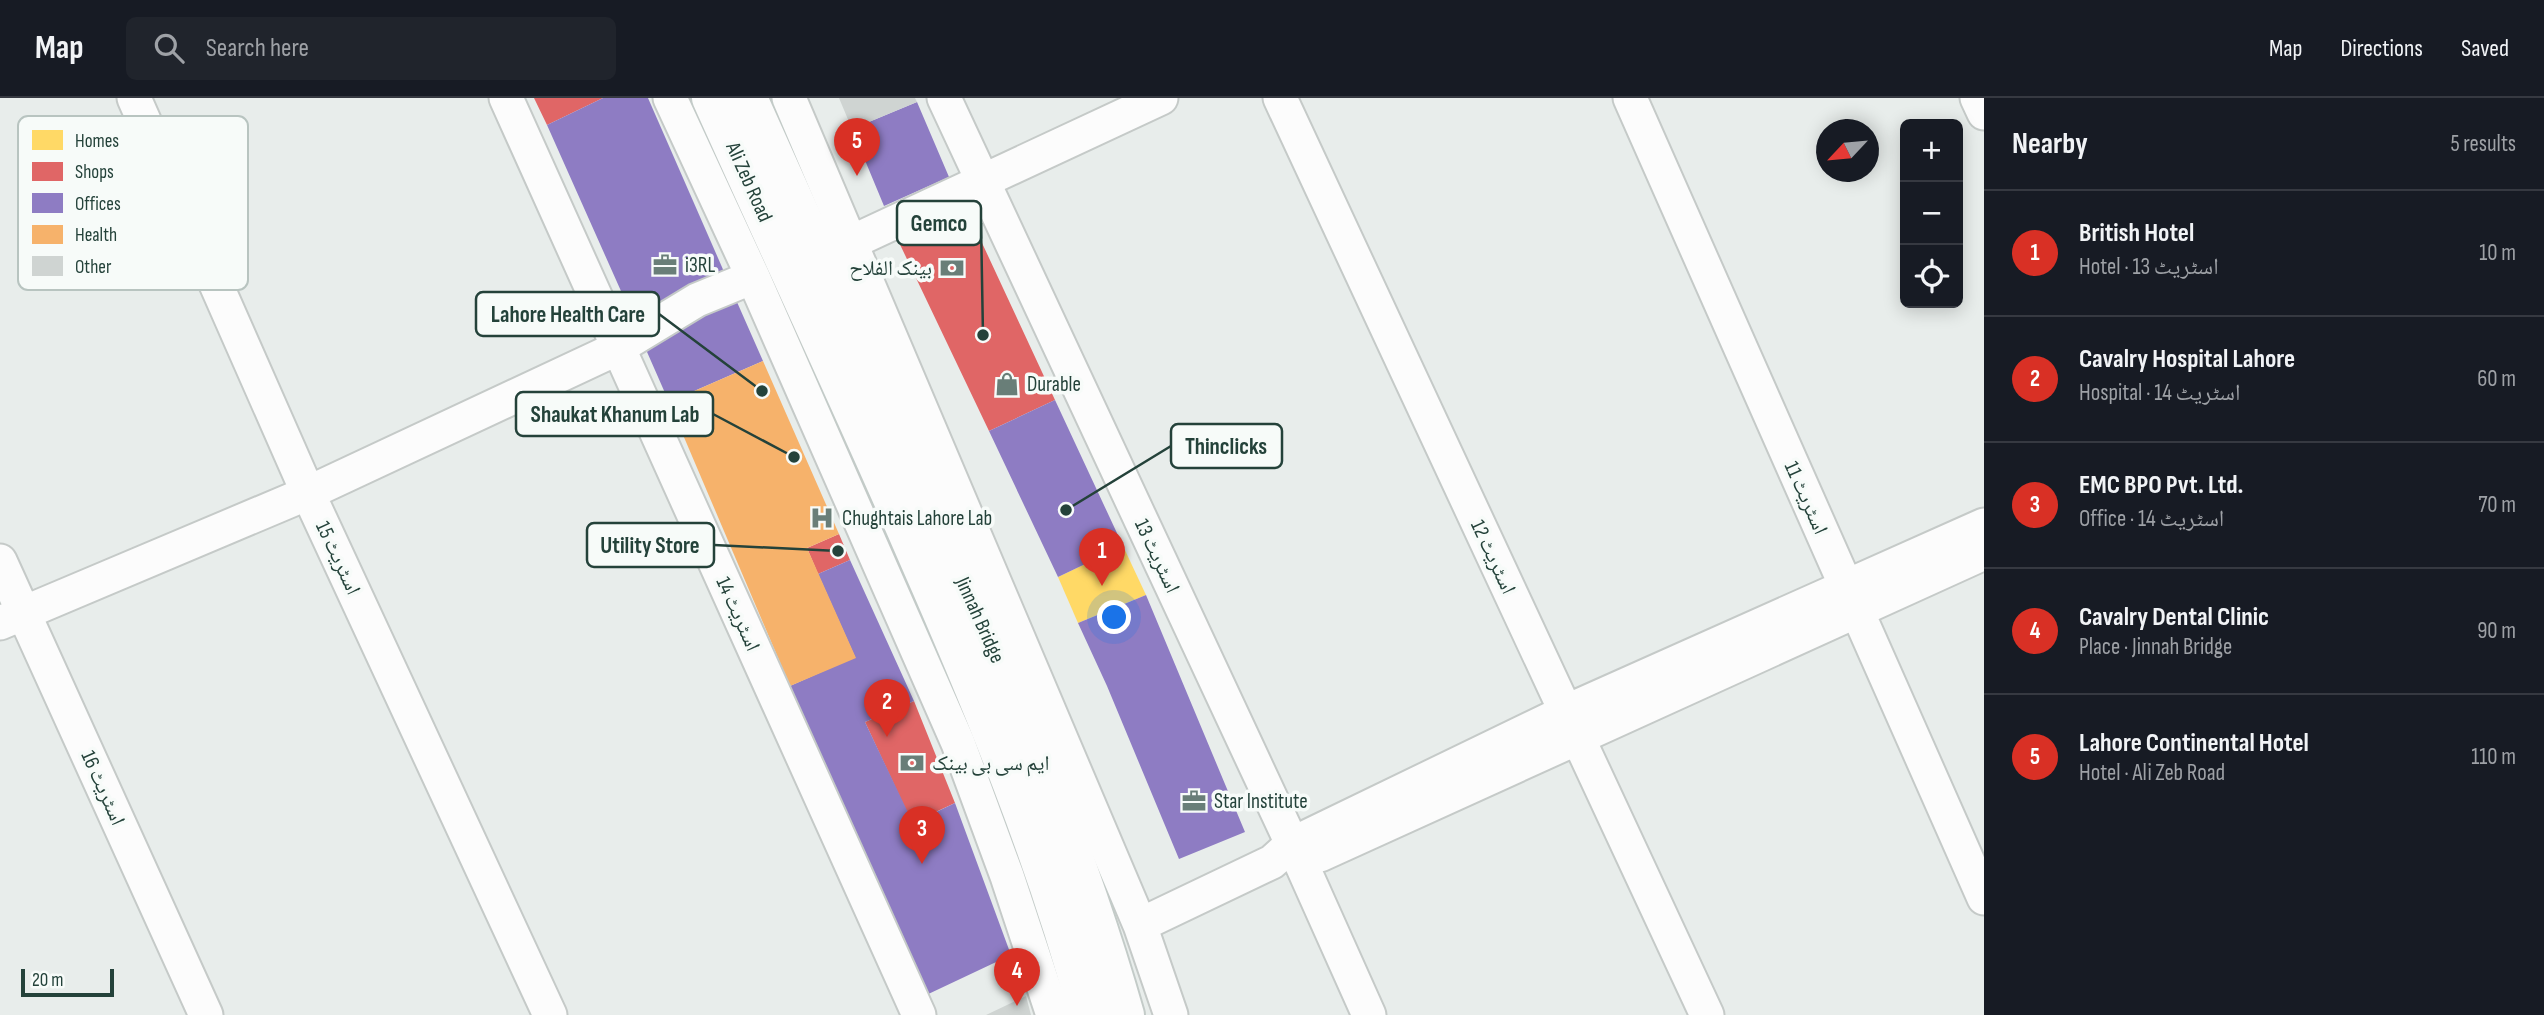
<!DOCTYPE html>
<html lang="en">
<head>
<meta charset="utf-8">
<style>
	:root { --surface:#171b24; --page:#20242c; --text:#f1f3f6; --muted:#9ea1a6; --line:#363941; --accent:#d93025 }
	body { margin:0; font-family:"Sofia Sans Condensed","Noto Naskh Arabic",sans-serif; background:var(--page); color:var(--text) }
	.controls { position:absolute; right:21px; top:21px; display:grid; overflow:hidden; border-radius:10px; box-shadow:0 4px 18px #0003 }
	.controls button { width:63px; height:63px; display:grid; place-items:center; padding:0; border:0; border-bottom:2px solid var(--line); background:var(--surface); color:var(--text); font:35px sans-serif }
	.compass { position:absolute; left:1816px; top:21px; width:63px; height:63px; border-radius:50%; background:var(--surface); box-shadow:0 4px 18px #0003; rotate:244deg }
	.scale { position:absolute; left:21px; bottom:18px; width:93px; box-sizing:border-box; padding-left:7px; border:4px solid #24423a; border-top:0; font-size:19px; line-height:24px; white-space:nowrap; color:#24423a; -webkit-text-stroke:5px #f7fbf9; paint-order:stroke }
	.you { position:absolute; left:1115px; top:520px; width:24px; height:24px; margin:-18px; border:5px solid #fff; border-radius:50%; background:#1a73e8; box-shadow:0 0 0 10px #1a73e833 }
	.badge { display:grid; place-items:center; width:46px; height:46px; border-radius:50%; background:var(--accent); color:#fff; font-size:23px; font-weight:700 }
	.pin { position:absolute; translate:-50% -58px; filter:drop-shadow(0 2px 4px #0008) }
	.pin::after { content:''; position:absolute; top:37px; width:24px; height:21px; background:inherit; clip-path:polygon(0 0,100% 0,50% 100%) }
	.list { margin:0; padding:0; list-style:none }
	h2 { display:flex; justify-content:space-between; align-items:center; height:91px; margin:0; padding:0 28px; font-size:30px }
	h2 small { font-size:23px; font-weight:400; color:var(--muted) }
	.list li { display:grid; grid-template-columns:46px 1fr auto; gap:21px; align-items:center; box-sizing:border-box; height:126px; padding:0 28px; border-top:2px solid var(--line) }
	.list b { display:block; font-size:26px; white-space:nowrap }
	.list p { margin:0; font-size:23px; white-space:nowrap; color:var(--muted) }
	.list em { font-size:23px; font-style:normal; color:var(--muted) }
	.icon { flex:none; width:38px; height:38px; fill:none; stroke:currentColor; stroke-width:2; stroke-linecap:round; stroke-linejoin:round }
	.map { position:relative; flex:none; width:1984px; height:917px; overflow:hidden }
	header { display:flex; align-items:center; gap:42px; box-sizing:border-box; height:98px; padding:0 35px; background:var(--surface); border-bottom:2px solid var(--line) }
	header strong { font-size:33px }
	nav { display:flex; gap:38px; margin-inline-start:auto; font-size:24px }
	.search { width:490px; height:63px; background:var(--page); display:flex; align-items:center; gap:18px; box-sizing:border-box; padding:0 24px; border-radius:10px; color:var(--muted); font-size:26px }
	main { display:flex }
	aside { flex:1; background:var(--surface) }
	.map>svg:first-child { display:block }
</style>
</head>
<body>
<header>
<strong>Map</strong>
<div class="search"><svg class="icon" aria-label="search" viewBox="0 0 24 24"><circle cx="10" cy="10" r="6"/><path d="M15 15l6 6"/></svg>Search here</div>
<nav><a>Map</a><a>Directions</a><a>Saved</a></nav>
</header>
<main>
<div class="map">
<svg width="1984" height="917" viewBox="0 0 1984 917">
	<rect width="100%" height="100%" fill="#e8edeb"/>
	<path fill="#ffd966" d="M1123 448 1146 497 1078 525 1058 479Z"/>
	<path fill="#e06666" d="M534 0H603L547 27Z
		M963 104 1055 302 989 333 895 136Z
		M839 436 850 462 818 476 807 450Z
		M914 603 955 705 912 725 865 624Z"/>
	<path fill="#8e7cc3" d="M603 0H648L725 176 633 220 547 27Z
		M917 4 949 79 884 108 852 31Z
		M733 195 763 263 669 304 640 238Z
		M1055 302 1123 448 1058 479 989 333Z
		M850 462 914 603 865 624 913 725 955 705 1011 857 922 899 790 588 855 559 818 476Z
		M1146 497 1245 734 1179 761 1107 588 1078 525Z"/>
	<path fill="#f6b26b" d="M763 263 839 436 807 450 856 560 790 588 669 304Z"/>
	<path fill="#cfd4d2" d="M839 0H915L917 4 852 31Z
		M1026 898 1031 917H986Z"/>
	<g fill="none" stroke-linecap="round" stroke-linejoin="round">
		<g stroke="#c5cac8" stroke-width="37">
			<path id="minor" d="M134 0 308 395 550 917
				M506 0 919 917
				M670 0 753 179 958 645 1007 778 1053 917
				M789 0 1140 827 1171 917
				M944 0 1301 765 1369 917
				M1280 0 1707 917
				M1630 0 1984 800
				M1977 0 1984 15
				M852 144 1161 0
				M0 463 206 917
				M0 525 308 395 618 250 697 202 753 179
				M1320 757 1984 455
				M1140 827 1272 764 1292 746 1565 614 1984 427"/>
		</g>
		<g stroke="#c3cbc8" stroke-width="42">
			<path id="secondary" d="M711 0C780 154 852 307 919 462 984 610 1046 761 1088 917
				M748 0C814 146 879 292 944 439 1012 595 1078 753 1125 917"/>
		</g>
		<use href="#minor" stroke="#fcfcfc" stroke-width="33"/>
		<use href="#secondary" stroke="#fcfcfc" stroke-width="38"/>
	</g>
	<defs>
		<g id="office-bare" transform="scale(1.89)"><path d="M-6-3h4V-5.5h4V-3h4V5H-6ZM-1-4.5V-3h2v-1.5ZM-6 0V1H6V0Z" fill="#697e78" stroke="#f7fbf9" stroke-width="2.5" paint-order="stroke"/></g>
		<g id="bank-bare" transform="scale(1.89)"><path d="M-6-4H6V4H-6ZM0-2.3a2.3 2.3 0 1 0 0 4.6a2.3 2.3 0 1 0 0-4.6Z" fill="#697e78" stroke="#f7fbf9" stroke-width="2.5" paint-order="stroke"/></g>
		<g id="shop-bare" transform="scale(1.89)"><path d="M-5-2.5h2.3a2.7 3.5 0 0 1 5.4 0H5L5.5 6h-11ZM-1.5-2.5h3a1.5 2.3 0 0 0-3 0Z" fill="#697e78" stroke="#f7fbf9" stroke-width="2.5" paint-order="stroke"/></g>
		<g id="hospital-bare" transform="scale(1.89)"><path d="M-5-5h3v3.5h4V-5h3V5h-3V1.5h-4V5h-3Z" fill="#697e78" stroke="#f7fbf9" stroke-width="2.5" paint-order="stroke"/></g>
	</defs>
	<g fill-rule="evenodd">
		<use href="#office-bare" x="665" y="167"/>
		<use href="#bank-bare" x="952" y="170"/>
		<use href="#shop-bare" x="1007" y="286"/>
		<use href="#hospital-bare" x="822" y="420"/>
		<use href="#bank-bare" x="912" y="665"/>
		<use href="#office-bare" x="1194" y="703"/>
	</g>
	<g text-anchor="middle" dominant-baseline="central" stroke-width="7" stroke-linejoin="round" paint-order="stroke">
		<g font-size="21" fill="#24423a" stroke="#f7fbf9">
			<text transform="translate(749 84) rotate(66)">Ali Zeb Road</text>
			<text transform="translate(1806 400) rotate(66)">اسٹریٹ 11</text>
			<text transform="translate(1157 458) rotate(65)">اسٹریٹ 13</text>
			<text transform="translate(1493 459) rotate(65)">اسٹریٹ 12</text>
			<text transform="translate(338 460) rotate(65)">اسٹریٹ 15</text>
			<text transform="translate(738 516) rotate(66)">اسٹریٹ 14</text>
			<text transform="translate(980 522) rotate(66)">Jinnah Bridge</text>
			<text transform="translate(103 690) rotate(66)">اسٹریٹ 16</text>
		</g>
		<g font-size="21" fill="#24423a" stroke="#f7fbf9" text-anchor="start">
			<text x="685" y="167">i3RL</text>
			<text x="932" y="170" text-anchor="end">بینک الفلاح</text>
			<text x="1027" y="286">Durable</text>
			<text x="842" y="420">Chughtais Lahore Lab</text>
			<text x="932" y="665">ایم سی بی بینک</text>
			<text x="1214" y="703">Star Institute</text>
		</g>
	</g>
	<rect x="18" y="18" width="230" height="174" rx="10" fill="#f7fbf9" stroke="#b8c4c0" stroke-width="2"/>
	<rect x="32" y="32" width="31" height="20" fill="#ffd966"/>
	<rect x="32" y="64" width="31" height="19" fill="#e06666"/>
	<rect x="32" y="95" width="31" height="20" fill="#8e7cc3"/>
	<rect x="32" y="127" width="31" height="19" fill="#f6b26b"/>
	<rect x="32" y="158" width="31" height="20" fill="#cfd4d2"/>
	<g font-size="19" fill="#24423a">
		<text x="75" y="49">Homes</text>
		<text x="75" y="80">Shops</text>
		<text x="75" y="112">Offices</text>
		<text x="75" y="143">Health</text>
		<text x="75" y="175">Other</text>
	</g>
	<path fill="none" stroke="#24423a" stroke-width="2.5" d="M983 237L981 125M762 293L659 216M794 359L713 316M1066 412L1171 348M838 453L714 447"/>
	<g fill="#24423a" stroke="#f7fbf9" stroke-width="2.5">
		<circle cx="983" cy="237" r="7"/>
		<circle cx="762" cy="293" r="7"/>
		<circle cx="794" cy="359" r="7"/>
		<circle cx="1066" cy="412" r="7"/>
		<circle cx="838" cy="453" r="7"/>
	</g>
	<g fill="#f7fbf9" stroke="#24423a" stroke-width="2.5">
		<rect x="897" y="103" width="84" height="44" rx="7"/>
		<rect x="476" y="194" width="183" height="44" rx="7"/>
		<rect x="516" y="294" width="197" height="44" rx="7"/>
		<rect x="1171" y="326" width="111" height="44" rx="7"/>
		<rect x="587" y="425" width="127" height="44" rx="7"/>
	</g>
	<g font-size="23" text-anchor="middle" font-weight="bold" fill="#24423a">
		<text x="939" y="133">Gemco</text>
		<text x="568" y="224">Lahore Health Care</text>
		<text x="615" y="324">Shaukat Khanum Lab</text>
		<text x="1226" y="356">Thinclicks</text>
		<text x="650" y="455">Utility Store</text>
	</g>
</svg>
<div class="controls">
<button>+</button>
<button>−</button>
<button><svg class="icon" aria-label="locate" viewBox="0 0 24 24"><circle cx="12" cy="12" r="6"/><path d="M12 2v4M12 18v4M2 12h4M18 12h4"/></svg></button>
</div>
<svg class="compass" viewBox="-18 -18 36 36"><path d="M0-13l5 13h-10z" fill="#e53935"/><path d="M0 13l5-13h-10z" fill="#9ea1a6"/></svg>
<div class="scale">20 m</div>
<div class="you"></div>
<div class="pin badge" style="left:1102px;top:488px">1</div>
<div class="pin badge" style="left:887px;top:639px">2</div>
<div class="pin badge" style="left:922px;top:766px">3</div>
<div class="pin badge" style="left:1017px;top:908px">4</div>
<div class="pin badge" style="left:857px;top:78px">5</div>
</div>
<aside>
<h2>Nearby<small>5 results</small></h2>
<ul class="list">
<li><span class="badge">1</span><div><b>British Hotel</b><p>Hotel · اسٹریٹ 13</p></div><em>10 m</em></li>
<li><span class="badge">2</span><div><b>Cavalry Hospital Lahore</b><p>Hospital · اسٹریٹ 14</p></div><em>60 m</em></li>
<li><span class="badge">3</span><div><b>EMC BPO Pvt. Ltd.</b><p>Office · اسٹریٹ 14</p></div><em>70 m</em></li>
<li><span class="badge">4</span><div><b>Cavalry Dental Clinic</b><p>Place · Jinnah Bridge</p></div><em>90 m</em></li>
<li><span class="badge">5</span><div><b>Lahore Continental Hotel</b><p>Hotel · Ali Zeb Road</p></div><em>110 m</em></li>
</ul>
</aside>
</main>
</body>
</html>
